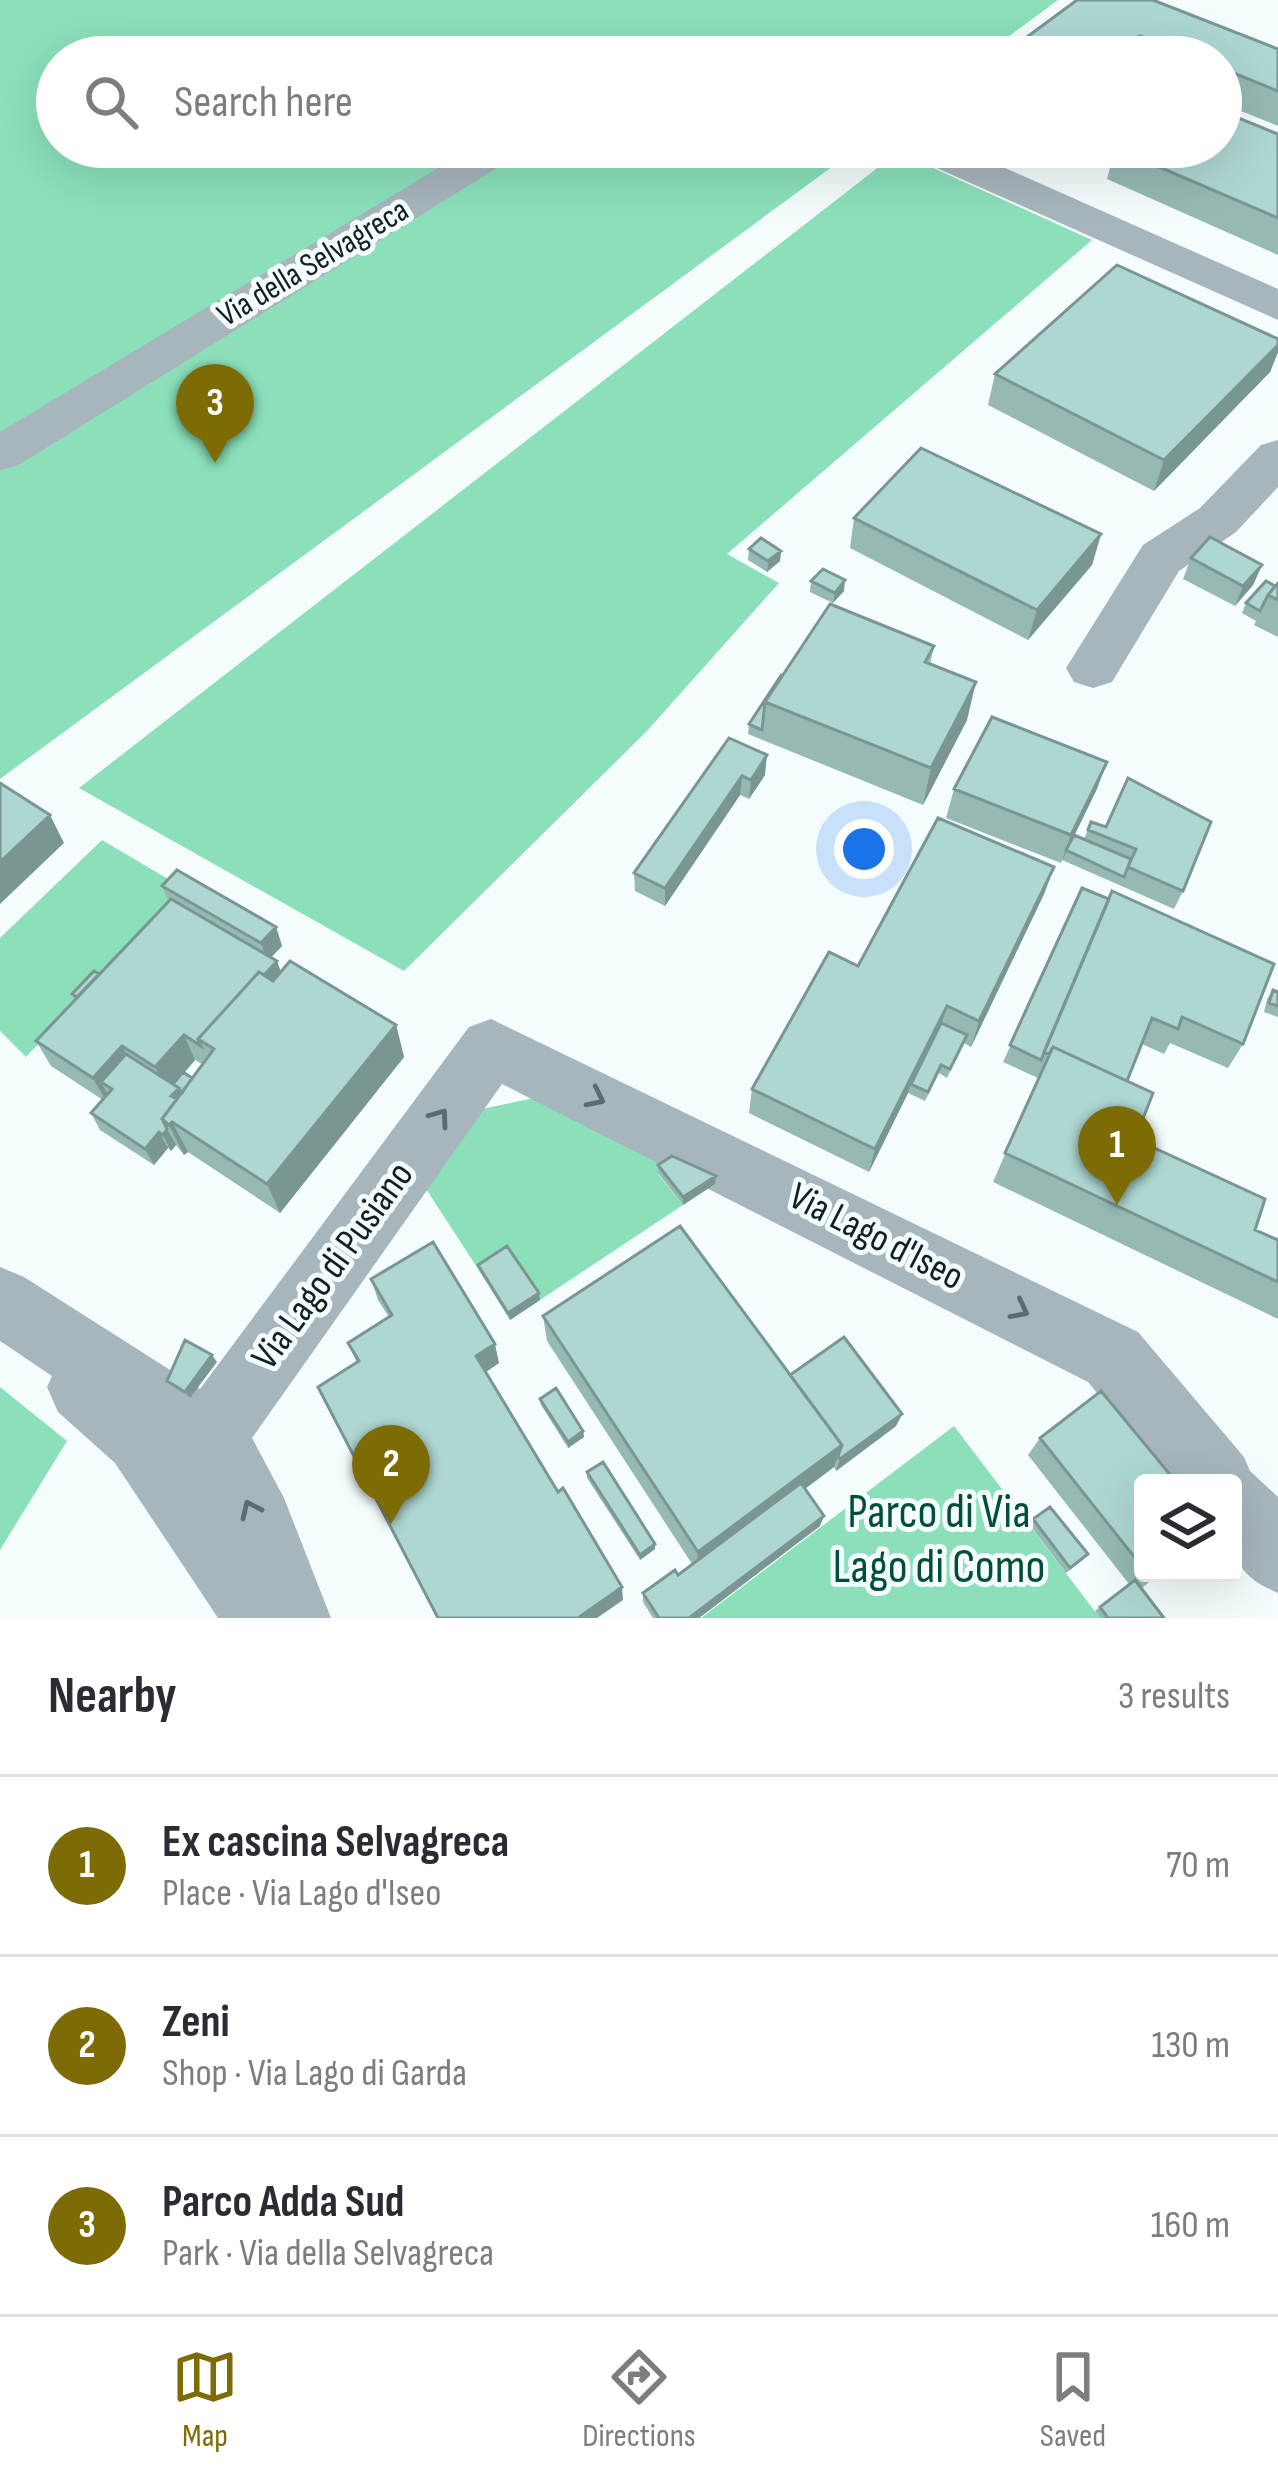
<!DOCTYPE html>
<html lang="en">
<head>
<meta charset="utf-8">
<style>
	:root { --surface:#fff; --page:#f2f2f3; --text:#2b2b33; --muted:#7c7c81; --line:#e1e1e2; --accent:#7d6c06 }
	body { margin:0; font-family:"Sofia Sans Condensed",sans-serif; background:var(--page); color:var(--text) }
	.controls { position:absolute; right:36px; bottom:36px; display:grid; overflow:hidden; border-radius:12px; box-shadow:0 12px 48px #0002 }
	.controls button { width:108px; height:108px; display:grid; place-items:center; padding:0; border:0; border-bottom:3px solid var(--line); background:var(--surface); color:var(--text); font:60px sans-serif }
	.you { position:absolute; left:864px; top:849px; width:42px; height:42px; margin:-30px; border:9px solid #fff; border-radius:50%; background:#1a73e8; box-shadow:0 0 0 18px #1a73e833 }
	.badge { display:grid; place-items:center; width:78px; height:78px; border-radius:50%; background:var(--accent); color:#fff; font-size:39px; font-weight:700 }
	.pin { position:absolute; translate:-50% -99px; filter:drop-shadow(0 3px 6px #0008) }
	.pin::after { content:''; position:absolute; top:63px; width:42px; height:36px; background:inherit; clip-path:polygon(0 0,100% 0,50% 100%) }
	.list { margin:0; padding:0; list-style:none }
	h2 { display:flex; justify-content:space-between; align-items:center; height:156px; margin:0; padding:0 48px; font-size:51px }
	h2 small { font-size:39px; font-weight:400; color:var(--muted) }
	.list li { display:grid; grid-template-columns:78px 1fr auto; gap:36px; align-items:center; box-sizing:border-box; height:180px; padding:0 48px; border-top:3px solid var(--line) }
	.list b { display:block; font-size:45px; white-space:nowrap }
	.list p { margin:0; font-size:39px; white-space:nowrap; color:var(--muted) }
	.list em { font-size:39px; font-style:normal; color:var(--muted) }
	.icon { flex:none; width:66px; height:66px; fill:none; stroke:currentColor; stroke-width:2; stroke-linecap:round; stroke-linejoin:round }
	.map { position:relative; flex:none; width:1278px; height:1618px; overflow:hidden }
	.search { position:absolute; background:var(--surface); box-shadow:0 12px 48px #0002; left:36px; right:36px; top:36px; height:132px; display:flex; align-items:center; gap:30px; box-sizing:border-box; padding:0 42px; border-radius:66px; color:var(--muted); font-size:45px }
	.sheet { height:696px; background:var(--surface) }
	nav { display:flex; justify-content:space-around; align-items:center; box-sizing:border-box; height:168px; border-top:3px solid var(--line); background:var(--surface); font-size:33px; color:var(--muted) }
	nav a { display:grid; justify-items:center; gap:6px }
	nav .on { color:var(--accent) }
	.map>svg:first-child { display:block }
</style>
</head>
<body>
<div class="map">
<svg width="1278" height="1618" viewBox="0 0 1278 1618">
	<rect width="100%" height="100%" fill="#f4fcfe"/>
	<path fill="#8be0ba" d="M0 0H1058L981 57H57V147H859L0 779Z
		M898 152 1092 240 727 554 779 583 647 731 404 971 79 788Z
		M102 840 185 889 26 1057 0 1031V938Z
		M534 1098 672 1164 658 1174 683 1205 540 1300 508 1254 480 1272 426 1189 482 1109Z
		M0 1387 67 1441 0 1550Z
		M954 1426 1100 1618H701Z"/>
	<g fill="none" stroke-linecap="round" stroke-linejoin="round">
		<path fill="#a7b5bd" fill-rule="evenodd" d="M473 147H522L516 156 17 466 0 470V432Z
			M904 147H958L1278 289V320L910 156Z
			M1278 440V487L1236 532 1179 571 1112 682 1093 688 1074 682 1066 668 1143 545 1200 508 1261 445Z
			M491 1019 1138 1332 1244 1457 1250 1471 1278 1497V1593C1220 1569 1233 1537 1233 1483H1171L1088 1382 502 1084 252 1438 284 1498 331 1618H218L115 1463 58 1412 47 1387 52 1376 0 1341V1267L24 1277 200 1389 469 1027Z"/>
	</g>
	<path fill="#96b9b4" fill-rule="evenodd" d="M1077 0 1278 49V126L1221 103V57H1000Z
		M1278 134V255L1107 179 1115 148Z
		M1008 147H1031L1023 154Z
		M1278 339V352L1270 372 1154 491 988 405 995 374Z
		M854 518 1101 534 1092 565 1028 640 850 548Z
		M749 549 781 551 780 561 767 572 748 560Z
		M1191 558 1262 565 1253 585 1235 606 1183 579Z
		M811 581 844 591 833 603 810 592Z
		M1278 583V637L1254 625 1256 621 1242 613 1246 603Z
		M934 646 930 664 967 720 923 805 748 734 749 724 782 674Z
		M729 738 765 775 749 799 740 795 665 906 635 891 634 873Z
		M1107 762 1096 791 1074 835 1084 839 1091 822 1106 827 1128 778 1183 891 1174 909 1062 860 1063 857 1061 863 946 818 954 789Z
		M1054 867 1044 894 971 1047 964 1043 947 1078 939 1073 925 1101 908 1093 869 1172 749 1113 752 1089 858 966Z
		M162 886 276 927 282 946 271 958 277 961 281 972 396 1025 404 1057 280 1213 188 1152 184 1155 176 1145 171 1151 168 1148 154 1165 100 1130 91 1113 103 1100 51 1066 36 1041 75 1000 72 994 99 974 168 901ZM195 1060 202 1064 192 1078 184 1073Z
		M1082 888 1243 1044 1228 1068 1170 1043 1164 1054 1142 1044 1127 1081 1135 1139 1255 1230 1278 1240V1319L993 1182 1038 1078 1003 1062Z
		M1273 990 1278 992V1017L1264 1012 1267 999Z
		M658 1165 715 1184 683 1205 658 1173Z
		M478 1265 539 1293 540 1300 510 1320 480 1272Z
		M371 1279 499 1363 486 1372 623 1600 357 1363 348 1343 389 1317 378 1300Z
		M543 1316 790 1375 902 1414 896 1426 836 1471 834 1467 805 1489 820 1526 699 1618H653L643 1602V1593L678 1575 692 1564 547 1341Z
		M540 1399 583 1431 584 1437 568 1448 541 1405Z
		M1040 1438 1143 1483V1573H1160L1142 1588 1164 1618H1100L1095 1611 1129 1584 1028 1455Z
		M587 1472 655 1549 640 1560 587 1478Z
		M1033 1519 1084 1559 1066 1573 1029 1524Z"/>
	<path fill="#7a9692" d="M1140 36 1135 57H1113Z
		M1278 345V352L1270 372 1154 491 1164 460Z
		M1101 534 1092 565 1028 640 1037 610Z
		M781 551 780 561 767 572 768 561Z
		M1262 565 1253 585 1235 606 1243 586Z
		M845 580 844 591 833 603 835 593Z
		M976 682 967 720 923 805 931 768Z
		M767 755 765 775 749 799 751 780Z
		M1107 762 1096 791 1061 863 1071 835Z
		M742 776 740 795 665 906V888Z
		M50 815 64 843 0 904V862Z
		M1054 867 1044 894 971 1047 979 1021Z
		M276 927 282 946 267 961 261 943Z
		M277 961 286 988 214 1049 204 1043Z
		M947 1006 939 1032 911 1084 908 1093 869 1172 875 1149Z
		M396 1025 404 1057 280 1213 267 1184Z
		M184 1035 195 1060 168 1092 155 1067Z
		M122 1046 135 1071 112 1089 101 1082 110 1099 107 1103 93 1078Z
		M179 1088 187 1104 172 1122 188 1152 184 1155 169 1125 171 1096Z
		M167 1129 176 1145 171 1151 163 1135Z
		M159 1132 168 1148 154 1165 145 1149Z
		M716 1176 715 1184 683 1205V1197Z
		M539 1293 540 1300 510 1320 508 1313Z
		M495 1344 499 1363 481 1375 476 1356Z
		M212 1355 217 1362 190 1398 185 1392Z
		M902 1414 896 1426 836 1471 840 1459Z
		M583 1431 584 1437 568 1448V1442Z
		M842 1445 834 1467 696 1570 698 1552Z
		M824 1516 820 1526 699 1618H689Z
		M655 1544V1549L640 1560V1555Z
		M622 1587 623 1600 597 1618H578Z"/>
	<path fill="#aed7d1" stroke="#7a9692" stroke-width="3" d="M1077 0H1153L1278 49V91L1221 68V57H1193L1140 36 1113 57H1000Z
		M1221 111 1278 134V218L1115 148 1221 147Z
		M1117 265 1278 339V345L1164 460 995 374Z
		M921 448 1101 534 1037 610 854 518Z
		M1210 537 1262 565 1243 586 1191 558Z
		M761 538 781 551 768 561 749 549Z
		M823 569 845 580 835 593 811 581Z
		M1266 581 1275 586 1268 595 1260 611 1246 603Z
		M1278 583V600L1268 595Z
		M830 604 934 646 925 662 976 682 931 768 765 702Z
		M782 674 765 702 762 730 749 724Z
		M992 717 1107 762 1071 835 954 789Z
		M729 738 767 755 751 780 742 776 665 888 634 873Z
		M1128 778 1211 822 1183 891 1128 867 1136 849 1088 830 1091 822 1106 827Z
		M0 783 50 815 0 862Z
		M938 818 1054 867 979 1021 947 1006 875 1149 752 1089 829 952 858 966Z
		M1074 835 1131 859 1124 877 1066 850Z
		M177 870 276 927 261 943 162 886Z
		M1082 888 1109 899 1041 1060 1010 1045Z
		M1112 891 1274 964 1243 1044 1182 1017 1178 1029 1152 1018 1127 1081 1053 1047 1049 1054 1044 1052Z
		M171 899 277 961 264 975 259 972 198 1039 201 1046 184 1035 155 1067 122 1046 93 1078 36 1041Z
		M290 961 396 1025 267 1184 172 1122 169 1125 162 1119 214 1049 198 1039 259 972 273 981Z
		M94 971 99 974 77 997 72 994Z
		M1273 990 1278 992V1006L1269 1003Z
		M941 1023 967 1035 950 1069 941 1065 928 1092 911 1084Z
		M1053 1047 1153 1093 1135 1139 1265 1199 1255 1230 1278 1240V1282L1005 1153Z
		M126 1054 179 1088 171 1096 177 1099 162 1119 167 1129 163 1135 159 1132 145 1149 91 1113 112 1089 101 1082Z
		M183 1072 192 1078 182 1093 179 1088 173 1084Z
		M672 1156 716 1176 683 1197 658 1165Z
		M680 1226 842 1445 698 1552 543 1316Z
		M433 1242 495 1344 476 1356 558 1492 563 1488 622 1587 578 1618H438L318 1387 359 1361 348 1343 392 1315 371 1279Z
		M507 1246 539 1293 508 1313 478 1265Z
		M844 1337 902 1414 840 1459 838 1456 842 1445 790 1375Z
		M185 1340 212 1355 185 1392 167 1381Z
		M556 1388 583 1431 568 1442 540 1399Z
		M1101 1391 1177 1483H1143V1568L1040 1438Z
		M603 1462 655 1544 640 1555 587 1472Z
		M801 1483 824 1516 689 1618H659L643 1593 675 1570 678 1575Z
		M1050 1507 1088 1554 1070 1568 1033 1519Z
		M1135 1580 1164 1618H1108L1100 1607Z"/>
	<defs><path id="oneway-chevron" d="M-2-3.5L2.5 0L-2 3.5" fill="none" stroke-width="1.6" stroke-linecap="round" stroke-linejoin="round" transform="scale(3)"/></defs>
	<g stroke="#5c6b70">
		<use href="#oneway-chevron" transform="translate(596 1098) rotate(26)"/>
		<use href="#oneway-chevron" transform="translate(440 1117) rotate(-54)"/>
		<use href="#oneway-chevron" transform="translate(1020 1310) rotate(27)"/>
		<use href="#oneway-chevron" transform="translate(250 1509) rotate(-115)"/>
	</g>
	<g text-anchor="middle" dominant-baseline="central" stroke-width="10" stroke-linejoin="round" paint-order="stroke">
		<g font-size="33" fill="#112123" stroke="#f4fcfe">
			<text transform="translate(313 263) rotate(-31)">Via della Selvagreca</text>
		</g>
		<g font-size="39" fill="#112123" stroke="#f4fcfe">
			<text transform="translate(876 1237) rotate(27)">Via Lago d'Iseo</text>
			<text transform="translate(333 1266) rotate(-54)">Via Lago di Pusiano</text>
		</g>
		<g font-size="48" fill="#024f37" stroke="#f4fcfe">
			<text x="939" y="1512">Parco di Via<tspan x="939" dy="55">Lago di Como</tspan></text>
		</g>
	</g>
</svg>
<div class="controls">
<button><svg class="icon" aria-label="layers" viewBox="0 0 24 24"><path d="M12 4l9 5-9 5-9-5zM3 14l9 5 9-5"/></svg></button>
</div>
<div class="you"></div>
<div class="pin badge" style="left:1117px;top:1205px">1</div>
<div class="pin badge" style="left:391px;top:1524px">2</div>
<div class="pin badge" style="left:215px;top:463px">3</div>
<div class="search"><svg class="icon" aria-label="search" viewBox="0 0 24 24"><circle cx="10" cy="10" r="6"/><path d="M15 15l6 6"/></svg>Search here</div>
</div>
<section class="sheet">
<h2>Nearby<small>3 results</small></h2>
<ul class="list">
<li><span class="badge">1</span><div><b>Ex cascina Selvagreca</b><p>Place · Via Lago d'Iseo</p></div><em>70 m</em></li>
<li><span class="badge">2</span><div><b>Zeni</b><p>Shop · Via Lago di Garda</p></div><em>130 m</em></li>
<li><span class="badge">3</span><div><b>Parco Adda Sud</b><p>Park · Via della Selvagreca</p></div><em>160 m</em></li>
</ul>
</section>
<nav>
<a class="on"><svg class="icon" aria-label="map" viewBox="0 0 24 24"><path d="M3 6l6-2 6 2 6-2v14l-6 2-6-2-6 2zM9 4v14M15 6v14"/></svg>Map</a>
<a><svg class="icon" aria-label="directions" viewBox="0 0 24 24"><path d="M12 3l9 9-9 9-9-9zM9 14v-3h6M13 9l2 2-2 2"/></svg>Directions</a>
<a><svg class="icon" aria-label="saved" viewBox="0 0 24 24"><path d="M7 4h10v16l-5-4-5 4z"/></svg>Saved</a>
</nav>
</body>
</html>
